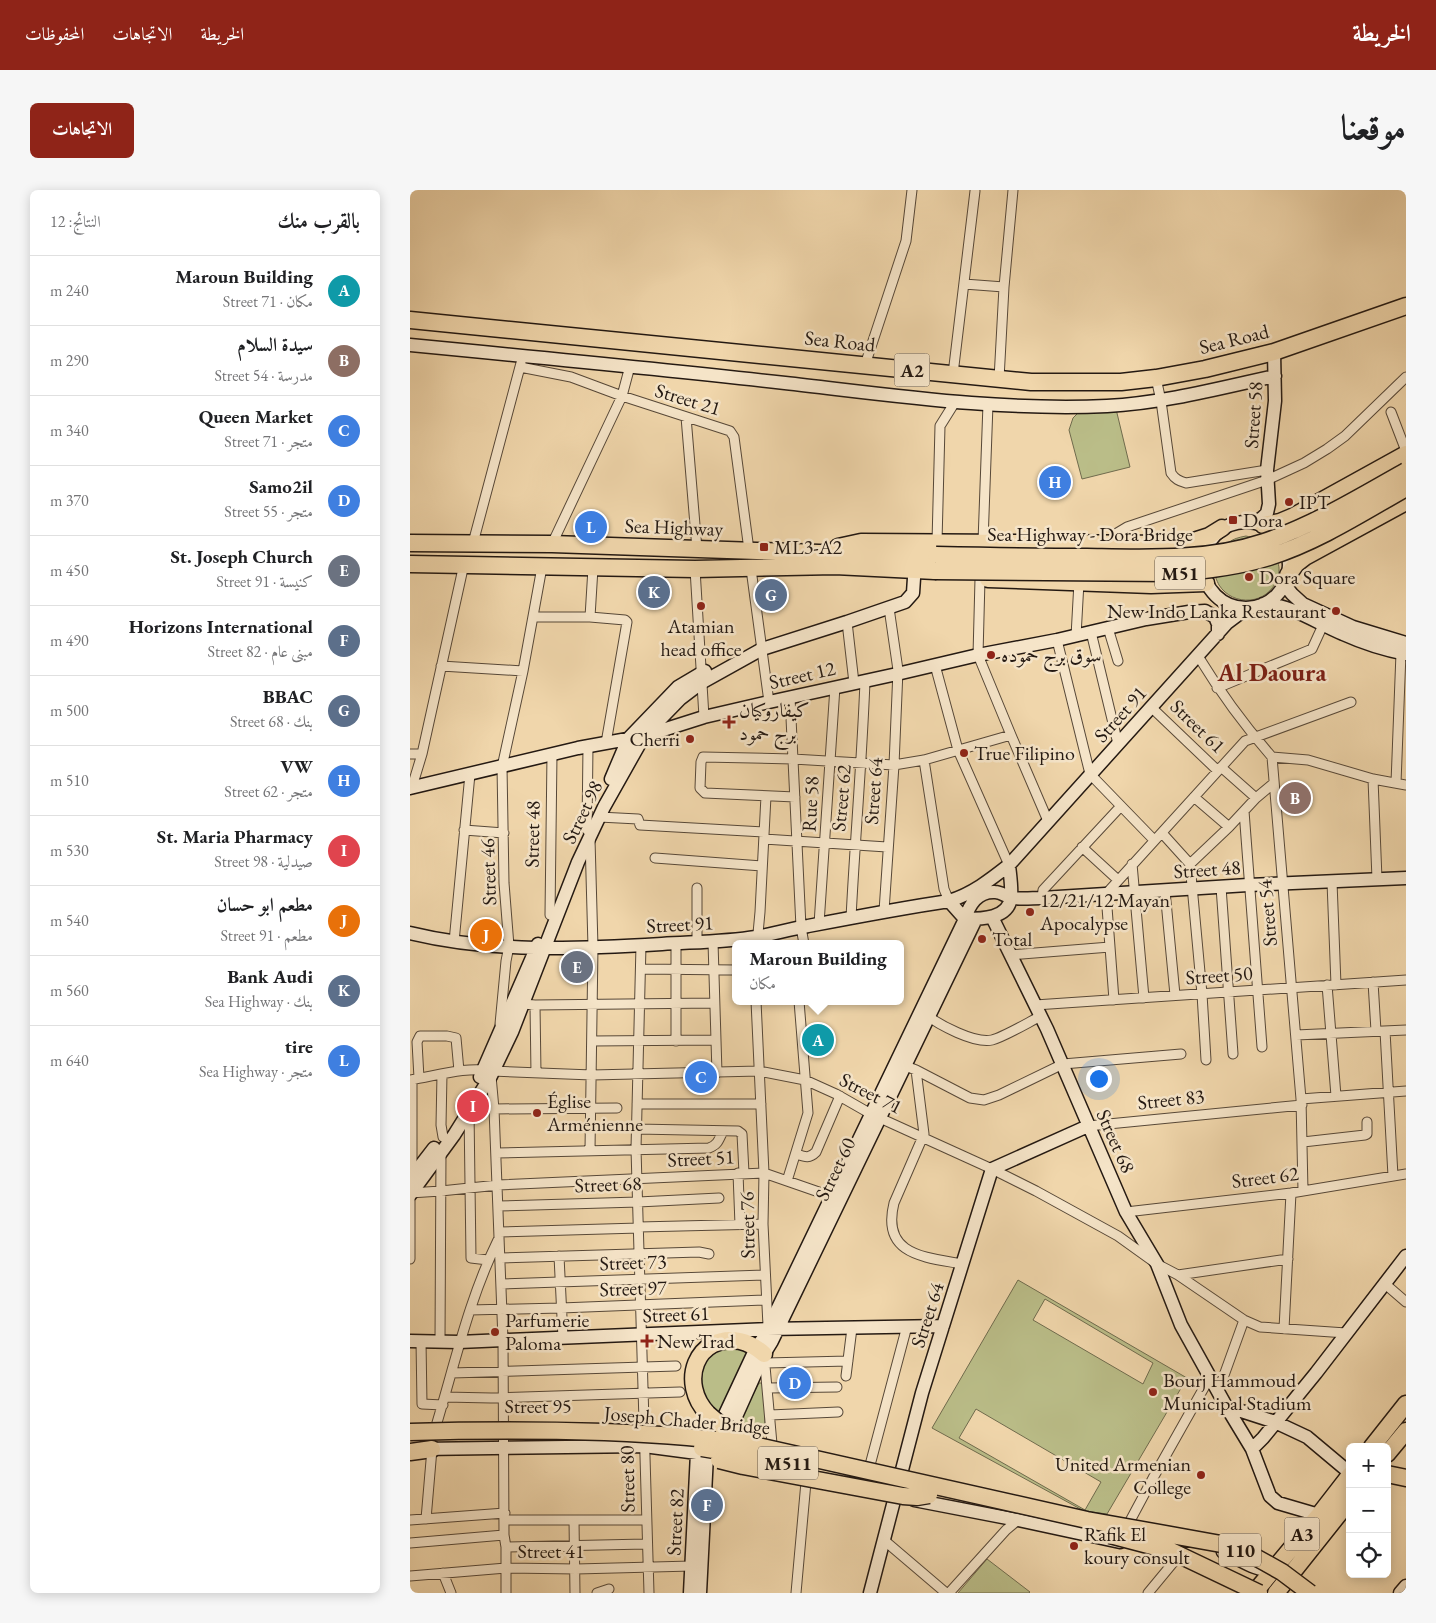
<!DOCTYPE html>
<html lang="ar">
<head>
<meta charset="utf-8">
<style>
	:root { --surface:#fff; --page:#f6f6f6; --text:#202124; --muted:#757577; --line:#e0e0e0; --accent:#8f2418 }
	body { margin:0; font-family:"EB Garamond",Amiri,serif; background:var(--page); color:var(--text); direction:rtl }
	.controls { position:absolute; right:15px; bottom:15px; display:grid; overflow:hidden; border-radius:8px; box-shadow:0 2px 12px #0003 }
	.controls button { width:45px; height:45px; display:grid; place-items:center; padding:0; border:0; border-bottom:1px solid var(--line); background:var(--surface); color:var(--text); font:25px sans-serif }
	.you { position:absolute; left:688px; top:888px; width:18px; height:18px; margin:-12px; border:4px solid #fff; border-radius:50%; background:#1a73e8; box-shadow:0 0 0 8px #1a73e833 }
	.badge { display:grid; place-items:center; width:32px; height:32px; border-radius:50%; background:var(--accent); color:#fff; font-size:16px; font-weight:700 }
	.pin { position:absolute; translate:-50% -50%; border:2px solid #fff; box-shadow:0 1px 5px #0006 }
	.popup { position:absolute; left:322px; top:750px; width:172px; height:65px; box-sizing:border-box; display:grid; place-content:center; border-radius:8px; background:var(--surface); filter:drop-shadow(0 1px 4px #0005); font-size:16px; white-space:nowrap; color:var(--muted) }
	.popup b { font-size:19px; color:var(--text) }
	.popup::after { content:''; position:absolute; left:50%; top:100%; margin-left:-10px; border:10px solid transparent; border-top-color:var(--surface) }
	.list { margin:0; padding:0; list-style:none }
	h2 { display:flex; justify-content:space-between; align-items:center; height:65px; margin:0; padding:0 20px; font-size:21px }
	h2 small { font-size:16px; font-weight:400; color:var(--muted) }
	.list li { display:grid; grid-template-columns:32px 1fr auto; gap:15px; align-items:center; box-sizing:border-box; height:70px; padding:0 20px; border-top:1px solid var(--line) }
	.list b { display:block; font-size:19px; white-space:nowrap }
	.list p { margin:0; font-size:16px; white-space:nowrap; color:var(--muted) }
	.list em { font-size:16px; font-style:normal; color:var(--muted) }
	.icon { flex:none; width:28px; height:28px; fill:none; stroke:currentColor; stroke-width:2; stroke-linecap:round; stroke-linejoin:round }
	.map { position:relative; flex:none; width:996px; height:1403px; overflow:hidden; direction:ltr; border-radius:8px }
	header { display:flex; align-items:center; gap:30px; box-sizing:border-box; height:70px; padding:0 25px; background:var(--accent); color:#fff }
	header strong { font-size:24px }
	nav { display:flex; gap:28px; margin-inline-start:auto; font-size:18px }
	.intro { display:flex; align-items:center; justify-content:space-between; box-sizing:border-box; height:120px; padding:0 30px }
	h1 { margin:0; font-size:35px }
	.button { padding:12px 22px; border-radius:8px; background:var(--accent); color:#fff; font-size:18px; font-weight:700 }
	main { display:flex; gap:30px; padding:0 30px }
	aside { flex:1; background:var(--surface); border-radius:8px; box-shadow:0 2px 12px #0003 }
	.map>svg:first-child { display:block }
</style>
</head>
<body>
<header>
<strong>الخريطة</strong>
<nav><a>الخريطة</a><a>الاتجاهات</a><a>المحفوظات</a></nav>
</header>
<div class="intro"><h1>موقعنا</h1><a class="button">الاتجاهات</a></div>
<main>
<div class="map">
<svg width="996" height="1403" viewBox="0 0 996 1403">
	<rect width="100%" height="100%" fill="#f0d6ab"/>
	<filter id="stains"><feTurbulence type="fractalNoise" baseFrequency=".004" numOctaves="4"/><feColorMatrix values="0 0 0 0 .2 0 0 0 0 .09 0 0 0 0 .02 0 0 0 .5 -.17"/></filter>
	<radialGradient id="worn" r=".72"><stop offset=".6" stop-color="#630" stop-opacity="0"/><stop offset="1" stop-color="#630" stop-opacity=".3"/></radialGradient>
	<path fill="#babd88" stroke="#6f6b4d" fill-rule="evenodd" d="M706 219 720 277 672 289 659 240 663 228 670 221Z
		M836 346C839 347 844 347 847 348 850 350 853 354 855 356 865 366 873 374 867 389 858 415 823 417 809 395 807 391 804 385 805 380 806 376 809 371 811 366 817 352 820 349 836 346Z
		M608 1090 777 1188 697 1324 674 1321 522 1238ZM635 1109 743 1173 733 1194 623 1130ZM566 1219 691 1292 675 1320 549 1248Z
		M318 1156C327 1157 335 1156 338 1166L307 1228 299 1222 288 1191 289 1179 304 1162Z
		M349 1193H353L355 1196V1245L353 1246 332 1238 333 1224Z
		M577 1369 620 1402 619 1403H548Z"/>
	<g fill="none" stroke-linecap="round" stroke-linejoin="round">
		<g stroke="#574838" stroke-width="11">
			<path id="street" d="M554 94 594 97
				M455 175 496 51 502 0
				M110 177 161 187 212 206 320 241 324 247 339 360
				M543 184 565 1
				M746 188 751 211 761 283C765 289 769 291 776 293L857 280
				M589 189 594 97 603 0
				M981 222 996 261
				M276 227 287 359
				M527 352 530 236 545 212
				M573 352 578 214
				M63 353 111 173
				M701 353 707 343 717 337 857 290 894 273 917 259 935 246 996 187
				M142 354 212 206 220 176
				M285 379 294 527
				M341 379 359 512
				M570 389 568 465 601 545 638 631
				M123 427H180L215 430 217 432 196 553
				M180 427 183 378
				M437 432 444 493
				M698 438 708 471
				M681 442 708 554
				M666 446 669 392
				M647 450 680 584 744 650
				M788 466C810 502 834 535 862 567L891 909 893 1001
				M525 475 548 560 599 675
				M31 476 113 481
				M807 498 902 459 913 435
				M380 507 391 737 394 754
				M741 517 808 581
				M0 564H12
				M862 567 898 570 963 589 996 595
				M514 570 534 699 539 711
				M811 577 846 608
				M963 589 967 689
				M986 593 991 463
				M2 597 12 564 54 374
				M385 607 295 603 290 598 291 572 293 567 383 569 484 575 514 570 601 545
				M784 607 819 637
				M834 621 852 857
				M189 627 228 629 230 635 354 642
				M54 640 94 643
				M177 640 178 556
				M752 643 780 674
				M354 649 477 657
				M672 657 708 690
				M245 668 352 676
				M722 674 734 808
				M780 674 792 804 796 870
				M780 674 819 637 846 608 864 593
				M922 692 926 795
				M811 697 823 864
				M287 698V752
				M755 701 765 805
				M632 708 633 700 711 616
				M474 721 484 575 488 480 479 418
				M140 725 142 564
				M441 728C445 649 452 570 455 491
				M409 734 425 497
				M44 752 60 584
				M303 752 307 883
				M347 754 350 722 356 606
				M231 755 226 959 239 1403
				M600 765 700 757
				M231 779 326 780
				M963 792 966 841
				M917 795 926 906
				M704 810 696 704 835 551 941 512
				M346 811 354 983 353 1034 358 1136
				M113 814 125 815 304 813
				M125 815 126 883
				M625 815 996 790
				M515 824C529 835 565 854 582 850 594 847 619 832 631 826
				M90 834 96 771 99 756 94 693 92 577 113 481 132 377
				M975 841 983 986
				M886 845 996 840
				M182 851 306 850
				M266 851V753
				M490 874 506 880 560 908 574 910 589 905 653 874 771 864
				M506 880 514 944 484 1013C471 1065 514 1067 552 1074
				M32 884 31 935 33 947
				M81 886 84 919 93 1150 94 1345 96 1357V1403
				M9 888 7 852 10 846H37L46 848 49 881
				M0 890C26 886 56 876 82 881L182 885 349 881 395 890 426 904 461 924 582 979 626 1001 708 1046 747 1074 768 1085 834 1130 850 1137 936 1143
				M2 890V986L4 987
				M891 909 996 901
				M227 914H351
				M84 919 207 918
				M59 921 61 1068 78 1070
				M678 936 892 915
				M227 939 328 941 332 944 334 983
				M893 952 955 945 957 944V932
				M180 960 183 757 180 649
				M86 963 299 958C308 955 309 949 313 941
				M386 964C395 967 399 969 406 962L430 906
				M328 983 330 1035
				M377 991 398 923 389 811
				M0 1003 31 1001 88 995 354 983 426 1008
				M88 1016 228 1012 309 1008
				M716 1022 881 1003 996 984
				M229 1037 353 1034
				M89 1042 229 1038
				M149 1066 153 1148
				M90 1068 289 1062 299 1064
				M0 1069V1005
				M768 1085 878 1069
				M974 1093 996 1112
				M91 1094 355 1085
				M60 1120 151 1118 356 1110
				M874 1139 881 1003
				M11 1151 12 1214 33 1215
				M30 1151 31 962
				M354 1165 362 1254
				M356 1173 438 1171
				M42 1183 266 1176
				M436 1186 442 1138
				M358 1198 427 1197
				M808 1202 834 1130
				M35 1207 81 1208 270 1202
				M360 1225 428 1222
				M26 1236C45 1173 59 1109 88 1050
				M460 1275 497 1136
				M16 1329 22 1259
				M0 1330 95 1323
				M95 1330H236
				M164 1330 165 1403
				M720 1331 743 1288 800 1187
				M475 1351 536 1403
				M0 1353 94 1345
				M96 1357 236 1354
				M33 1383 41 1403
				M0 1386 96 1378 166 1379 282 1376
				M187 1403 199 1399
				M386 1403 396 1292
				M539 1403 596 1340 608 1330
				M738 1403 767 1368"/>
		</g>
		<g stroke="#241912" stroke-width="15">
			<path id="secondary" d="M0 155C125 167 250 179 375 193 482 205 589 221 697 216 754 213 810 198 865 186
				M793 375a43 43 0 1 1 86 0a43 43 0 1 1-86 0Z
				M845 333 853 327 857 323 859 314 857 280 865 211 864 162
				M877 389 878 399 882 404 893 414 943 437 996 453
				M853 414C881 414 908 434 933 444 953 453 975 460 996 464
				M201 589 218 549 268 497 295 481
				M0 598 168 558 234 546 294 527 359 512 487 484 568 465 647 450 736 429 779 422 795 421 805 427 808 434V444
				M539 711C562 704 580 690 599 675
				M582 727 637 839 716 1022 747 1074 771 1135 816 1216 842 1259 860 1306 868 1313 909 1325
				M0 743C82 763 168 759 252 754 283 752 315 752 346 747 363 744 380 739 398 736 445 727 492 718 539 711L555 729C571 729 599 729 601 707 602 697 600 685 599 675L817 433 837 418
				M70 887 128 754
				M0 989 24 958
				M0 1005 44 945 81 886 102 842 168 672 194 617 234 546 270 509 291 493 352 459 437 432 495 412 503 403 504 388
				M0 1151 49 1152 358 1139 533 1136
				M816 1216 865 1232 897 1247 940 1283
				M305 1242 310 1235 346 1158 354 1147 555 729C559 715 568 701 585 702 592 702 597 708 604 708 613 709 623 708 632 708L838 695 996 688
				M325 1246 324 1231 354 1164 362 1151 566 729
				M12 1259 234 1256 302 1265
				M842 1259 853 1248 906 1183 996 1066
				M504 1310 608 1330 710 1352
				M813 1362C829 1368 844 1381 862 1380
				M280 1403 287 1263
				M290 1403 297 1265
				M460 1403 512 1203 582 979 678 936
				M990 1403 996 1396"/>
		</g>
		<g stroke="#241912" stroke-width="19">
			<path id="highway" d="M0 130 621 192H711L746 188 795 179 864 162 996 116
				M853 335 870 332 882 327 996 264
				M0 353 142 354 409 363 526 365
				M428 357 451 352 774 354 799 346 812 338
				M0 374 285 379 425 376 525 381
				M878 385 886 374 895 367 996 312
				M578 389 741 395 796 393
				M298 1224C268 1193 286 1143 330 1151 339 1153 347 1158 354 1164
				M962 1257 996 1214
				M0 1262 22 1259
				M977 1264 996 1241
				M977 1284 996 1288
				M844 1403 909 1325 940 1285
				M866 1403 940 1310"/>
		</g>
		<use href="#street" stroke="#f5e4c8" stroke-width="9"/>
		<use href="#secondary" stroke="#f5e4c8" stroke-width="12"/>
		<use href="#highway" stroke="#f0d6ab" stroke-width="16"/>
		<g stroke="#241912" stroke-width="19" stroke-linecap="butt">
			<path id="highway-bridge" d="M526 365C576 366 627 367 677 367 736 368 797 371 854 352 904 335 950 307 996 281
				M525 381 760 383C793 381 827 377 859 367 907 352 952 323 996 298
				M298 1224 313 1237 337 1246
				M0 1242C66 1240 129 1240 195 1242 244 1244 294 1247 343 1255L677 1330 811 1354 836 1362 856 1373 872 1382 900 1403
				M292 1258 369 1271
				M309 1270 333 1276 493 1306 507 1307 519 1305
				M700 1345 761 1361 849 1403"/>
		</g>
		<use href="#highway-bridge" stroke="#f0d6ab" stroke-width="16"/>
	</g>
	<g fill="#8f2418" stroke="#f5e4c8" stroke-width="2">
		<circle cx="879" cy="312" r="5"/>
		<rect x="818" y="325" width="10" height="10" rx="2.5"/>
		<rect x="349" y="352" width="10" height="10" rx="2.5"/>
		<circle cx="839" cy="387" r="5"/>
		<circle cx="291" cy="416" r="5"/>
		<circle cx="926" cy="421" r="5"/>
		<circle cx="581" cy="465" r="5"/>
		<path d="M316.5 524.5h5v5h5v5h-5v5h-5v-5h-5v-5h5z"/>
		<circle cx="280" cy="549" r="5"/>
		<circle cx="554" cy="563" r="5"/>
		<circle cx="620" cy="722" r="5"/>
		<circle cx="572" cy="749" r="5"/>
		<circle cx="127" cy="923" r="5"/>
		<circle cx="85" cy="1142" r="5"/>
		<path d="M234.5 1143.5h5v5h5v5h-5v5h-5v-5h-5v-5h5z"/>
		<circle cx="743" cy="1202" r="5"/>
		<circle cx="791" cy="1285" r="5"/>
		<circle cx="664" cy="1356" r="5"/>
	</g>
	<g text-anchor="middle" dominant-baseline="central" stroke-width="5" stroke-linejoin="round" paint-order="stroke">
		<g fill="#f5e4c8" stroke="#635649" stroke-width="1">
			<rect x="484.5" y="163.5" width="35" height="33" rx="4"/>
			<rect x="745" y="366.5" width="50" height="33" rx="4"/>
			<rect x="348" y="1256.5" width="60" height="33" rx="4"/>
			<rect x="874.5" y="1327.5" width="35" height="33" rx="4"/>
			<rect x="809" y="1343.5" width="42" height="33" rx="4"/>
		</g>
		<g font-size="19" font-weight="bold" fill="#241912">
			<text x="502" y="180">A2</text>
			<text x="770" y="383">M51</text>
			<text x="378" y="1273">M511</text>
			<text x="892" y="1344">A3</text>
			<text x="830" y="1360">110</text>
		</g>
		<g font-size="20" fill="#241912" stroke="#f5e4c8">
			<text transform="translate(824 149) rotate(-14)">Sea Road</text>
			<text transform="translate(430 151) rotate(6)">Sea Road</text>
			<text transform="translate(278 209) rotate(17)">Street 21</text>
			<text transform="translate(843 225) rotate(-86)">Street 58</text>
			<text transform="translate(264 337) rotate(2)">Sea Highway</text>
			<text x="680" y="344">Sea Highway - Dora Bridge</text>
			<text transform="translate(392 485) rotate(-13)">Street 12</text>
			<text transform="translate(710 524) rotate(-48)">Street 91</text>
			<text transform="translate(788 536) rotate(44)">Street 61</text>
			<text transform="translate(463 601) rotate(-86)">Street 64</text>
			<text transform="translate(431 608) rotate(-85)">Street 62</text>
			<text transform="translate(400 614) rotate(-87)">Rue 58</text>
			<text transform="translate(172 622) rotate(-64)">Street 98</text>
			<text transform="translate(122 644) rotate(-89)">Street 48</text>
			<text transform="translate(797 679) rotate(-4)">Street 48</text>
			<text transform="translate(78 682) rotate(-92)">Street 46</text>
			<text transform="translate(857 723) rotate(-95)">Street 54</text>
			<text transform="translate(270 734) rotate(-3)">Street 91</text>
			<text transform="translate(809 785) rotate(-4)">Street 50</text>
			<text transform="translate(461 903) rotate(27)">Street 71</text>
			<text transform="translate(761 909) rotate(-6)">Street 83</text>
			<text transform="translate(706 951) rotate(66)">Street 68</text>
			<text transform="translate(291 968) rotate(-3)">Street 51</text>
			<text transform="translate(425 979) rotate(-64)">Street 60</text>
			<text transform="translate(855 987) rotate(-7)">Street 62</text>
			<text transform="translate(198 994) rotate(-2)">Street 68</text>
			<text transform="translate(337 1035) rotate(-91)">Street 76</text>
			<text transform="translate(223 1072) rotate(-2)">Street 73</text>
			<text transform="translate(223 1098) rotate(-2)">Street 97</text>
			<text transform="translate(266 1124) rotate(-2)">Street 61</text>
			<text transform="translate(517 1125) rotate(-72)">Street 64</text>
			<text x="128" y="1216">Street 95</text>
			<text transform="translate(277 1230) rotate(5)">Joseph Chader Bridge</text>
			<text transform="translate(217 1289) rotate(-91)">Street 80</text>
			<text transform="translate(265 1332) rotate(-87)">Street 82</text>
			<text x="141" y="1361">Street 41</text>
		</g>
		<g font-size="20" fill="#241912" stroke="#f5e4c8" text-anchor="start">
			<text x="889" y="312">IPT</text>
			<text x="833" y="330">Dora</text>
			<text x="364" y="357">ML3-A2</text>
			<text x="849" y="387">Dora Square</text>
			<text x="916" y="421" text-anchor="end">New Indo Lanka Restaurant</text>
			<text x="291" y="436" text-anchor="middle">Atamian<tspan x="291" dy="23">head office</tspan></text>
			<text x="591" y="465">سوق برج حموده</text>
			<text x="329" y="520">كيفاروكيان<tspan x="329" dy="23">برج حمود</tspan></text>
			<text x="270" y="549" text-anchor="end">Cherri</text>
			<text x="564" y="563">True Filipino</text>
			<text x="630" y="710">12/21/12 Mayan<tspan x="630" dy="23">Apocalypse</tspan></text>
			<text x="582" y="749">Total</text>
			<text x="137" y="911">Église<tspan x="137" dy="23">Arménienne</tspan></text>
			<text x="95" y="1130">Parfumerie<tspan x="95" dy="23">Paloma</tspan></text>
			<text x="247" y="1151">New Trad</text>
			<text x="753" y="1190">Bourj Hammoud<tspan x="753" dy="23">Municipal Stadium</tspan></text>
			<text x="781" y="1274" text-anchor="end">United Armenian<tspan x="781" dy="23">College</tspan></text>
			<text x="674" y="1344">Rafik El<tspan x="674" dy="23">koury consult</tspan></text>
		</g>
		<g font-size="25" font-weight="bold" fill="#7a1f14" stroke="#f5e4c8">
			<text x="862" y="482">Al Daoura</text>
		</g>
	</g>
	<rect width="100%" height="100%" filter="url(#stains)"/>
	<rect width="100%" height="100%" fill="url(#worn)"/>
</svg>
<div class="controls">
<button>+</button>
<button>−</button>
<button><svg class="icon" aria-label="locate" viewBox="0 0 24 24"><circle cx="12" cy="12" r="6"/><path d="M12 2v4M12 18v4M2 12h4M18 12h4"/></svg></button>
</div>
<div class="you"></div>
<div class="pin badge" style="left:408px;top:850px;background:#0f9aa8">A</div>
<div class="popup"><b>Maroun Building</b>مكان</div>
<div class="pin badge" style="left:885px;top:608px;background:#8d6e63">B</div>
<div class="pin badge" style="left:291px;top:887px;background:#3f7fe0">C</div>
<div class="pin badge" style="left:385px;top:1193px;background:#3f7fe0">D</div>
<div class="pin badge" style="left:167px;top:777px;background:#6b7280">E</div>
<div class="pin badge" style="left:297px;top:1315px;background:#5c6f8a">F</div>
<div class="pin badge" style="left:361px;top:405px;background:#5c6f8a">G</div>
<div class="pin badge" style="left:645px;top:292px;background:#3f7fe0">H</div>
<div class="pin badge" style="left:63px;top:916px;background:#e0444e">I</div>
<div class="pin badge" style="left:76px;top:745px;background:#e8710a">J</div>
<div class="pin badge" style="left:244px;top:402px;background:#5c6f8a">K</div>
<div class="pin badge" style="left:181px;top:337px;background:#3f7fe0">L</div>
</div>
<aside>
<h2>بالقرب منك<small>النتائج: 12</small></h2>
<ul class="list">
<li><span class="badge" style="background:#0f9aa8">A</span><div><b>Maroun Building</b><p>مكان · Street 71</p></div><em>240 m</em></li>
<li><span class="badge" style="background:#8d6e63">B</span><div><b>سيدة السلام</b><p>مدرسة · Street 54</p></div><em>290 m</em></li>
<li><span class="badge" style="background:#3f7fe0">C</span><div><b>Queen Market</b><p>متجر · Street 71</p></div><em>340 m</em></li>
<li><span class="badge" style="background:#3f7fe0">D</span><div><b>Samo2il</b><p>متجر · Street 55</p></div><em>370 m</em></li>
<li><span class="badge" style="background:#6b7280">E</span><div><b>St. Joseph Church</b><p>كنيسة · Street 91</p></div><em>450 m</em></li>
<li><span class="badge" style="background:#5c6f8a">F</span><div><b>Horizons International</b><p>مبنى عام · Street 82</p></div><em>490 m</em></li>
<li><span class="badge" style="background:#5c6f8a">G</span><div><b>BBAC</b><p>بنك · Street 68</p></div><em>500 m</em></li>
<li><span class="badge" style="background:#3f7fe0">H</span><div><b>VW</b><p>متجر · Street 62</p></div><em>510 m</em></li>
<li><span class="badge" style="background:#e0444e">I</span><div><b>St. Maria Pharmacy</b><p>صيدلية · Street 98</p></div><em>530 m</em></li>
<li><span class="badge" style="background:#e8710a">J</span><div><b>مطعم ابو حسان</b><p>مطعم · Street 91</p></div><em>540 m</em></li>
<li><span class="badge" style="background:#5c6f8a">K</span><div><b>Bank Audi</b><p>بنك · Sea Highway</p></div><em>560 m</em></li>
<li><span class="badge" style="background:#3f7fe0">L</span><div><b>tire</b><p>متجر · Sea Highway</p></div><em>640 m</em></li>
</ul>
</aside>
</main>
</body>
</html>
